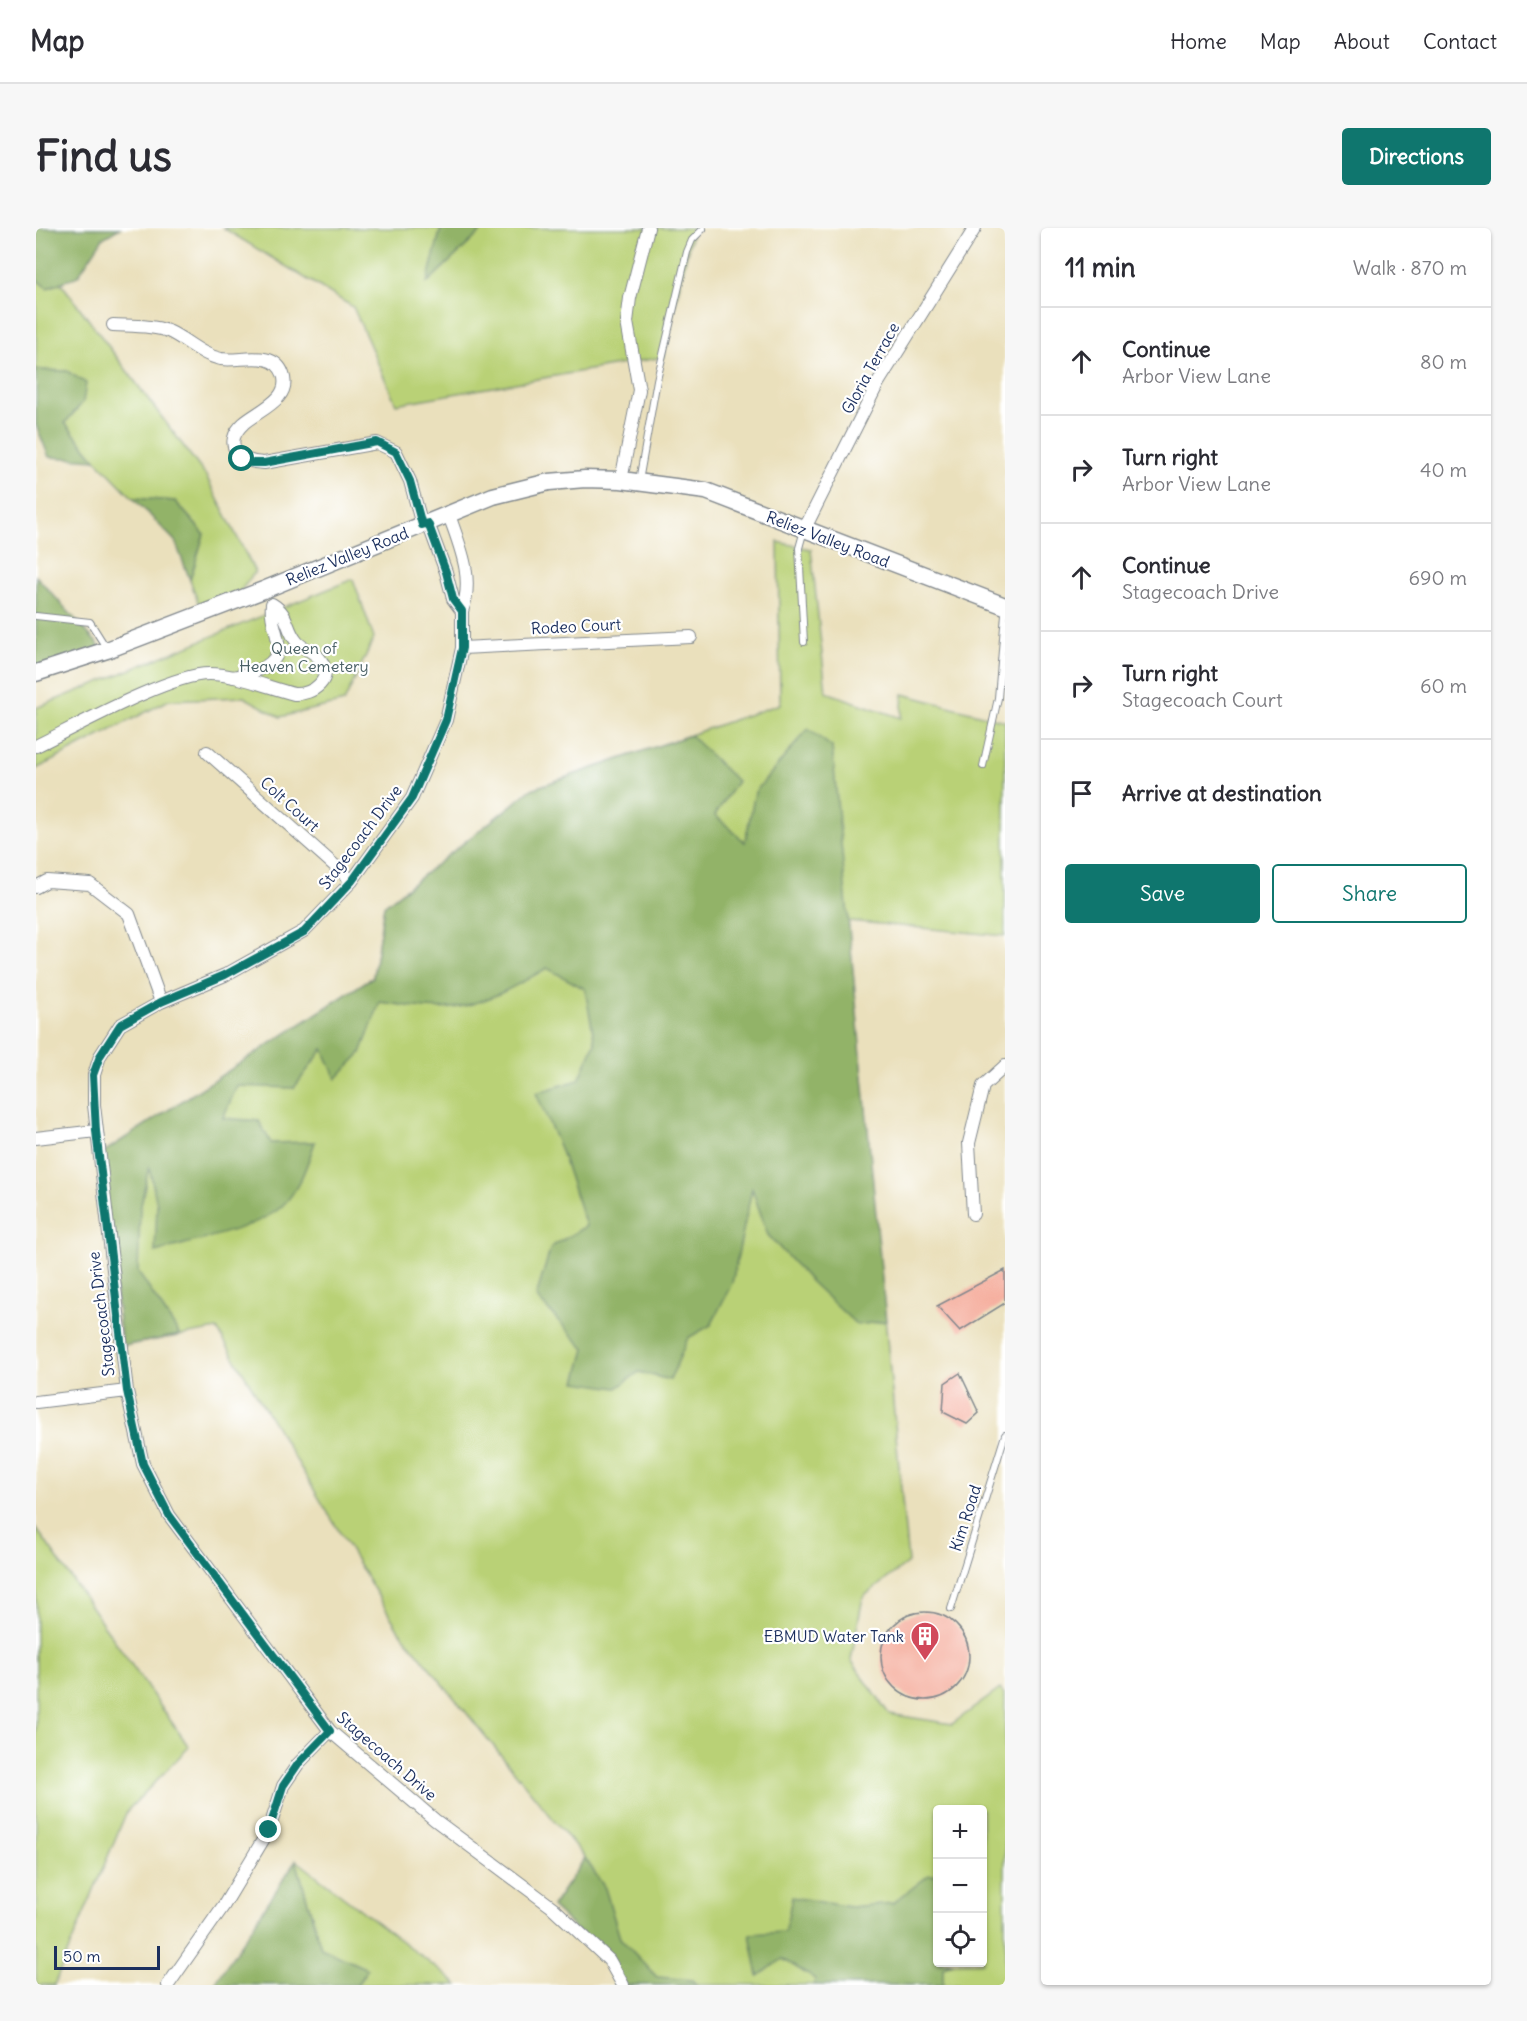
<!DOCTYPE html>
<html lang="en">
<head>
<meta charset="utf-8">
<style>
	:root { --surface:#fff; --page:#f7f7f7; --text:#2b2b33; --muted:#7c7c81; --line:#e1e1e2; --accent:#0f766e }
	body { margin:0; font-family:Delius,sans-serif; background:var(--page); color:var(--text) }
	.controls { position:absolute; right:18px; bottom:18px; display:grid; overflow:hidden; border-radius:6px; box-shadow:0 2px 4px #0004 }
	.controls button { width:54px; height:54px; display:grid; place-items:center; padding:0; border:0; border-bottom:2px solid var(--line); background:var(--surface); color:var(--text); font:30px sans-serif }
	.scale { position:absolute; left:18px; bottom:15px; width:106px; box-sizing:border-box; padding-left:6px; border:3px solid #1b2f5e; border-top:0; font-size:16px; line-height:21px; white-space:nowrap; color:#1b2f5e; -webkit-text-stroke:4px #fff; paint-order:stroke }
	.stop { position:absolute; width:18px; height:18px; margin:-14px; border:4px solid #0f766e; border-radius:50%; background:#fff }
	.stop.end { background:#0f766e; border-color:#fff; box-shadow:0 2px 6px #0008 }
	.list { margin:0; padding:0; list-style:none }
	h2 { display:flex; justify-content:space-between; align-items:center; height:78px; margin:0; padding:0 24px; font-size:26px }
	h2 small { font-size:20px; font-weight:400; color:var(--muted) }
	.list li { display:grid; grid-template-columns:39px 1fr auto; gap:18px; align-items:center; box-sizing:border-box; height:108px; padding:0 24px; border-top:2px solid var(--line) }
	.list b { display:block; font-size:22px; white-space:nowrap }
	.list p { margin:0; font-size:20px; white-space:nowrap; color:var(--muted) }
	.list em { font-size:20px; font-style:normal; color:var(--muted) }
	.actions { display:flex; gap:12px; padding:18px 24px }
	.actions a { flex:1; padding:14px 0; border:2px solid var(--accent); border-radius:6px; text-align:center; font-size:21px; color:var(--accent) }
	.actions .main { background:var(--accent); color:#fff }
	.icon { flex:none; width:33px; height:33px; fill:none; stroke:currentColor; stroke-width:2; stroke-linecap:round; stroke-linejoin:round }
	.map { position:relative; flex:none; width:969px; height:1757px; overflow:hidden; border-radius:6px }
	header { display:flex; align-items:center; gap:36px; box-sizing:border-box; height:84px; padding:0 30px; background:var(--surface); border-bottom:2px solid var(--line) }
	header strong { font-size:28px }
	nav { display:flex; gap:33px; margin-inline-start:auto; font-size:21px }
	.intro { display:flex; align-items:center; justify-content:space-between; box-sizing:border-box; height:144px; padding:0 36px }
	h1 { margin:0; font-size:42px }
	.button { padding:15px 27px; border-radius:6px; background:var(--accent); color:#fff; font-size:21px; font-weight:700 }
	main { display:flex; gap:36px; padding:0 36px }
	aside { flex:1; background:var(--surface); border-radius:6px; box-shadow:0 2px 4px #0004 }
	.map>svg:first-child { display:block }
</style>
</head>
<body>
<header>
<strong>Map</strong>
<nav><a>Home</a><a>Map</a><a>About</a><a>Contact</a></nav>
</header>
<div class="intro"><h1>Find us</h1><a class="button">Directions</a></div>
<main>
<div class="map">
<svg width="969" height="1757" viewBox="0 0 969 1757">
	<rect width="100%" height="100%" fill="#fff"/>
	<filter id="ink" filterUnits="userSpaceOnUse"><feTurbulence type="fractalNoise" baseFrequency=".0167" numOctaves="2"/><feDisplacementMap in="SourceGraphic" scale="12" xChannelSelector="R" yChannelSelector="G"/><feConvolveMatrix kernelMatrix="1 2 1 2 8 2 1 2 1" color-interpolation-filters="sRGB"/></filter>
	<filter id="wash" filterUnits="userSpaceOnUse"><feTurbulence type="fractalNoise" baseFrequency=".008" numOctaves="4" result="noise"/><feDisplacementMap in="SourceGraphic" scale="24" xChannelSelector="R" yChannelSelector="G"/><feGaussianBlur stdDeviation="1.35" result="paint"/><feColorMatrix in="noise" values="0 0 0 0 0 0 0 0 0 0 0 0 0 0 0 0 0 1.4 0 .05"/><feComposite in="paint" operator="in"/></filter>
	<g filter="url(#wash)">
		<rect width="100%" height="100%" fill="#eae0bc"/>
		<path fill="#b9d176" stroke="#6a806a" stroke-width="1.5" fill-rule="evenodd" d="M187 0H405L392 54 449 0H657L627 129 360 176 317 79Z
			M0 51 11 60 25 55 170 248 219 344 197 373 166 385 154 352 168 306 139 273 97 270 60 232 29 195 47 174 31 143 0 142Z
			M742 314 775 321 790 464 865 490 867 466 969 493V708L812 693 872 1335 827 1369 815 1432 853 1486 916 1496 964 1461 969 1467V1757H587L573 1732 516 1679 549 1630 362 1401 181 1101 86 1118 63 927 337 749 348 678 496 561 744 476ZM902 1582H946V1734H902Z
			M317 351 338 410 308 474 244 489 208 469 133 472 0 541V480Z
			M0 1300 153 1519 91 1583 18 1757H0Z
			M260 1632 420 1755 422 1757H321L331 1741 285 1721Z"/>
		<path fill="#92b367" stroke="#567162" stroke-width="1.5" d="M0 0H84L67 10 42 48 11 60 0 51Z
			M405 0H449L391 55Z
			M0 142 31 143 50 155 47 174 29 195 60 232 13 229 0 197Z
			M97 270 139 273 168 306 154 352 139 313Z
			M0 348 68 423 0 445Z
			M772 501 796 519 850 1093 821 1097 774 1053 732 1007 716 961 696 1055 675 1097 652 1110 634 1152 603 1144 581 1160 540 1154 549 1121 500 1069 515 1019 550 998 524 920 500 865 543 852 559 815 549 761 511 740C483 756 455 773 423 779 398 784 369 777 344 774L325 825 300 851 287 821 258 860 201 858 187 890 223 893 235 915 279 914C271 937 263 963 245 979 221 1001 152 1014 119 1024L121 977 113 938 104 982 102 1044 144 1107 86 1118 63 927 337 749 348 678 496 561 654 507 701 553 679 587 709 614 719 564Z
			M549 1630 569 1660 584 1710 621 1749 656 1752 661 1757H587L573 1732 516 1679Z
			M260 1632 285 1720 331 1741 321 1757H178Z
			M893 1647H901L902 1734 916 1735 907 1740V1757H778L779 1751 747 1731 722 1748 714 1706 749 1704 756 1669 814 1679 857 1675Z"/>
		<g id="blocks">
			<path fill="#f5af9f" d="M969 1042V1075L924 1103 901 1078Z
				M924 1145 943 1185 931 1196 907 1184 909 1155Z
				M845 1428a44 44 0 1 1 88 0a44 44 0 1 1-88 0Z"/>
		</g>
	</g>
	<g filter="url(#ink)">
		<use href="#blocks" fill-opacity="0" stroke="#82888d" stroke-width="1.5"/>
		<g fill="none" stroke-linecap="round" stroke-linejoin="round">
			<g stroke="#82888d" stroke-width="8">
				<path id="lane" d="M603 253 621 152 651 24 656 12 667 1
					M0 388 54 394 71 421
					M768 414 763 320 768 302
					M947 538 962 470 969 386
					M915 1381 969 1207"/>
			</g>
			<g stroke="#82888d" stroke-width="14">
				<path id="street" d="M77 97C95 98 116 97 132 103 150 111 165 127 185 131 205 134 238 121 247 146 256 171 223 182 208 195 185 216 203 235 228 235L341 215 360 224 374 253 386 297
					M585 252 603 162 591 94 594 70 612 0
					M392 295 410 344 417 371 426 383C439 349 423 317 412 284
					M768 302 842 155 939 0
					M426 383V420L410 492 376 570 316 653 268 703 189 747 125 774 84 797 64 828 58 847V877L91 1163 107 1236 133 1287 294 1503 399 1592 516 1679 573 1732 587 1757
					M426 420 655 409
					M0 518C39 499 134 446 173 446 201 446 231 459 258 466 277 467 299 451 284 431 278 423 267 421 261 414 249 400 254 387 236 376 234 391 240 400 242 414 246 439 215 445 197 449
					M171 524 316 653
					M0 659 11 653 54 656 93 686 125 774
					M0 910 60 903
					M937 986 933 915 947 858 969 838
					M0 1174 91 1163
					M132 1757 188 1677 233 1602 247 1558 262 1536 294 1503"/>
			</g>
			<g stroke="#82888d" stroke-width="19">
				<path id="secondary" d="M0 445 71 422 230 361 457 268 513 254 549 251 585 252 670 263 969 378"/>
			</g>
			<use href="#lane" stroke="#fff" stroke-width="6"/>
			<use href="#street" stroke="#fff" stroke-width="12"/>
			<use href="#secondary" stroke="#fff" stroke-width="16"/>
		</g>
	</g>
	<g fill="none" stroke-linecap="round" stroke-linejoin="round" filter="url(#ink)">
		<path stroke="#0f766e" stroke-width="8" d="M206 231 214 235H228L341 214 360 224 374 253 386 297 392 295 410 344 417 371 426 383V420L410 492 376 570 316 653 268 704 189 747 125 774 84 797 64 828 57 847 60 903 91 1163 107 1236 133 1287 294 1503 262 1536 247 1558 233 1602"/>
	</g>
	<defs>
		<g id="building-pin" transform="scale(1.5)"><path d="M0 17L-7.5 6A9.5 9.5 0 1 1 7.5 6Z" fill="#d1495b" stroke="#fff"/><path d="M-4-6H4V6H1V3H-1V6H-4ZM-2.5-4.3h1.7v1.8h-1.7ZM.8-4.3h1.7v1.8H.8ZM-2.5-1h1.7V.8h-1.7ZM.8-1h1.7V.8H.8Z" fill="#fff"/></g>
	</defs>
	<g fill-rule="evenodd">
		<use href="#building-pin" x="889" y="1408"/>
	</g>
	<g text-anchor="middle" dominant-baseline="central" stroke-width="4.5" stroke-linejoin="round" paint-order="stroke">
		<g font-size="16" fill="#1b2f5e" stroke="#fff">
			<text transform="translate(834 140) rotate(-61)">Gloria Terrace</text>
			<text transform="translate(792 311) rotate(21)">Reliez Valley Road</text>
			<text transform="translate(311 328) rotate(-22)">Reliez Valley Road</text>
			<text transform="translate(540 398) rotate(-3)">Rodeo Court</text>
			<text transform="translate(254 576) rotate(42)">Colt Court</text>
			<text transform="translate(324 609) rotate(-53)">Stagecoach Drive</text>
			<text transform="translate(65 1086) rotate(-97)">Stagecoach Drive</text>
			<text transform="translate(929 1290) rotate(-72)">Kim Road</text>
			<text transform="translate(351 1528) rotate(41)">Stagecoach Drive</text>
		</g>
		<g font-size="16" fill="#4a6065" stroke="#fff">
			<text x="268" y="420">Queen of<tspan x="268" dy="18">Heaven Cemetery</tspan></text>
		</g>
		<g font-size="16" fill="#1b2f5e" stroke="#fff" text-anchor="end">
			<text x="868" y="1408">EBMUD Water Tank</text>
		</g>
	</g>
</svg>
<div class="controls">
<button>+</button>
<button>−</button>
<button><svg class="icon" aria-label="locate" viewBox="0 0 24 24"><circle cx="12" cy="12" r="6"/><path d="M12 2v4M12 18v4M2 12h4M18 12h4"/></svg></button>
</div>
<div class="scale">50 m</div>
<div class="stop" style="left:206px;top:231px"></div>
<div class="stop end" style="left:233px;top:1602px"></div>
</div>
<aside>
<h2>11 min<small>Walk · 870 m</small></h2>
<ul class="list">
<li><svg class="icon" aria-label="ahead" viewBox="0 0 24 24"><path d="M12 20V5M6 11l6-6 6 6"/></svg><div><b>Continue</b><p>Arbor View Lane</p></div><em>80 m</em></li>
<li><svg class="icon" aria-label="right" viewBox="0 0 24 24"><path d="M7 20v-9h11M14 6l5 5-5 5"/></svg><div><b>Turn right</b><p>Arbor View Lane</p></div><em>40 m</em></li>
<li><svg class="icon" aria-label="ahead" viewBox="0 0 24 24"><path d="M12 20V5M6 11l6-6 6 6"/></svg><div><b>Continue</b><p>Stagecoach Drive</p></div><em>690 m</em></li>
<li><svg class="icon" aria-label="right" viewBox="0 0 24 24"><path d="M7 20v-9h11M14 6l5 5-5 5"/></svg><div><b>Turn right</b><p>Stagecoach Court</p></div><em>60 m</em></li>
<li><svg class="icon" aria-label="arrive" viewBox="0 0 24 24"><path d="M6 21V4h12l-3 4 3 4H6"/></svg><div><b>Arrive at destination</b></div></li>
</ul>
<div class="actions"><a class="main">Save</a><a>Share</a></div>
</aside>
</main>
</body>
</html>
